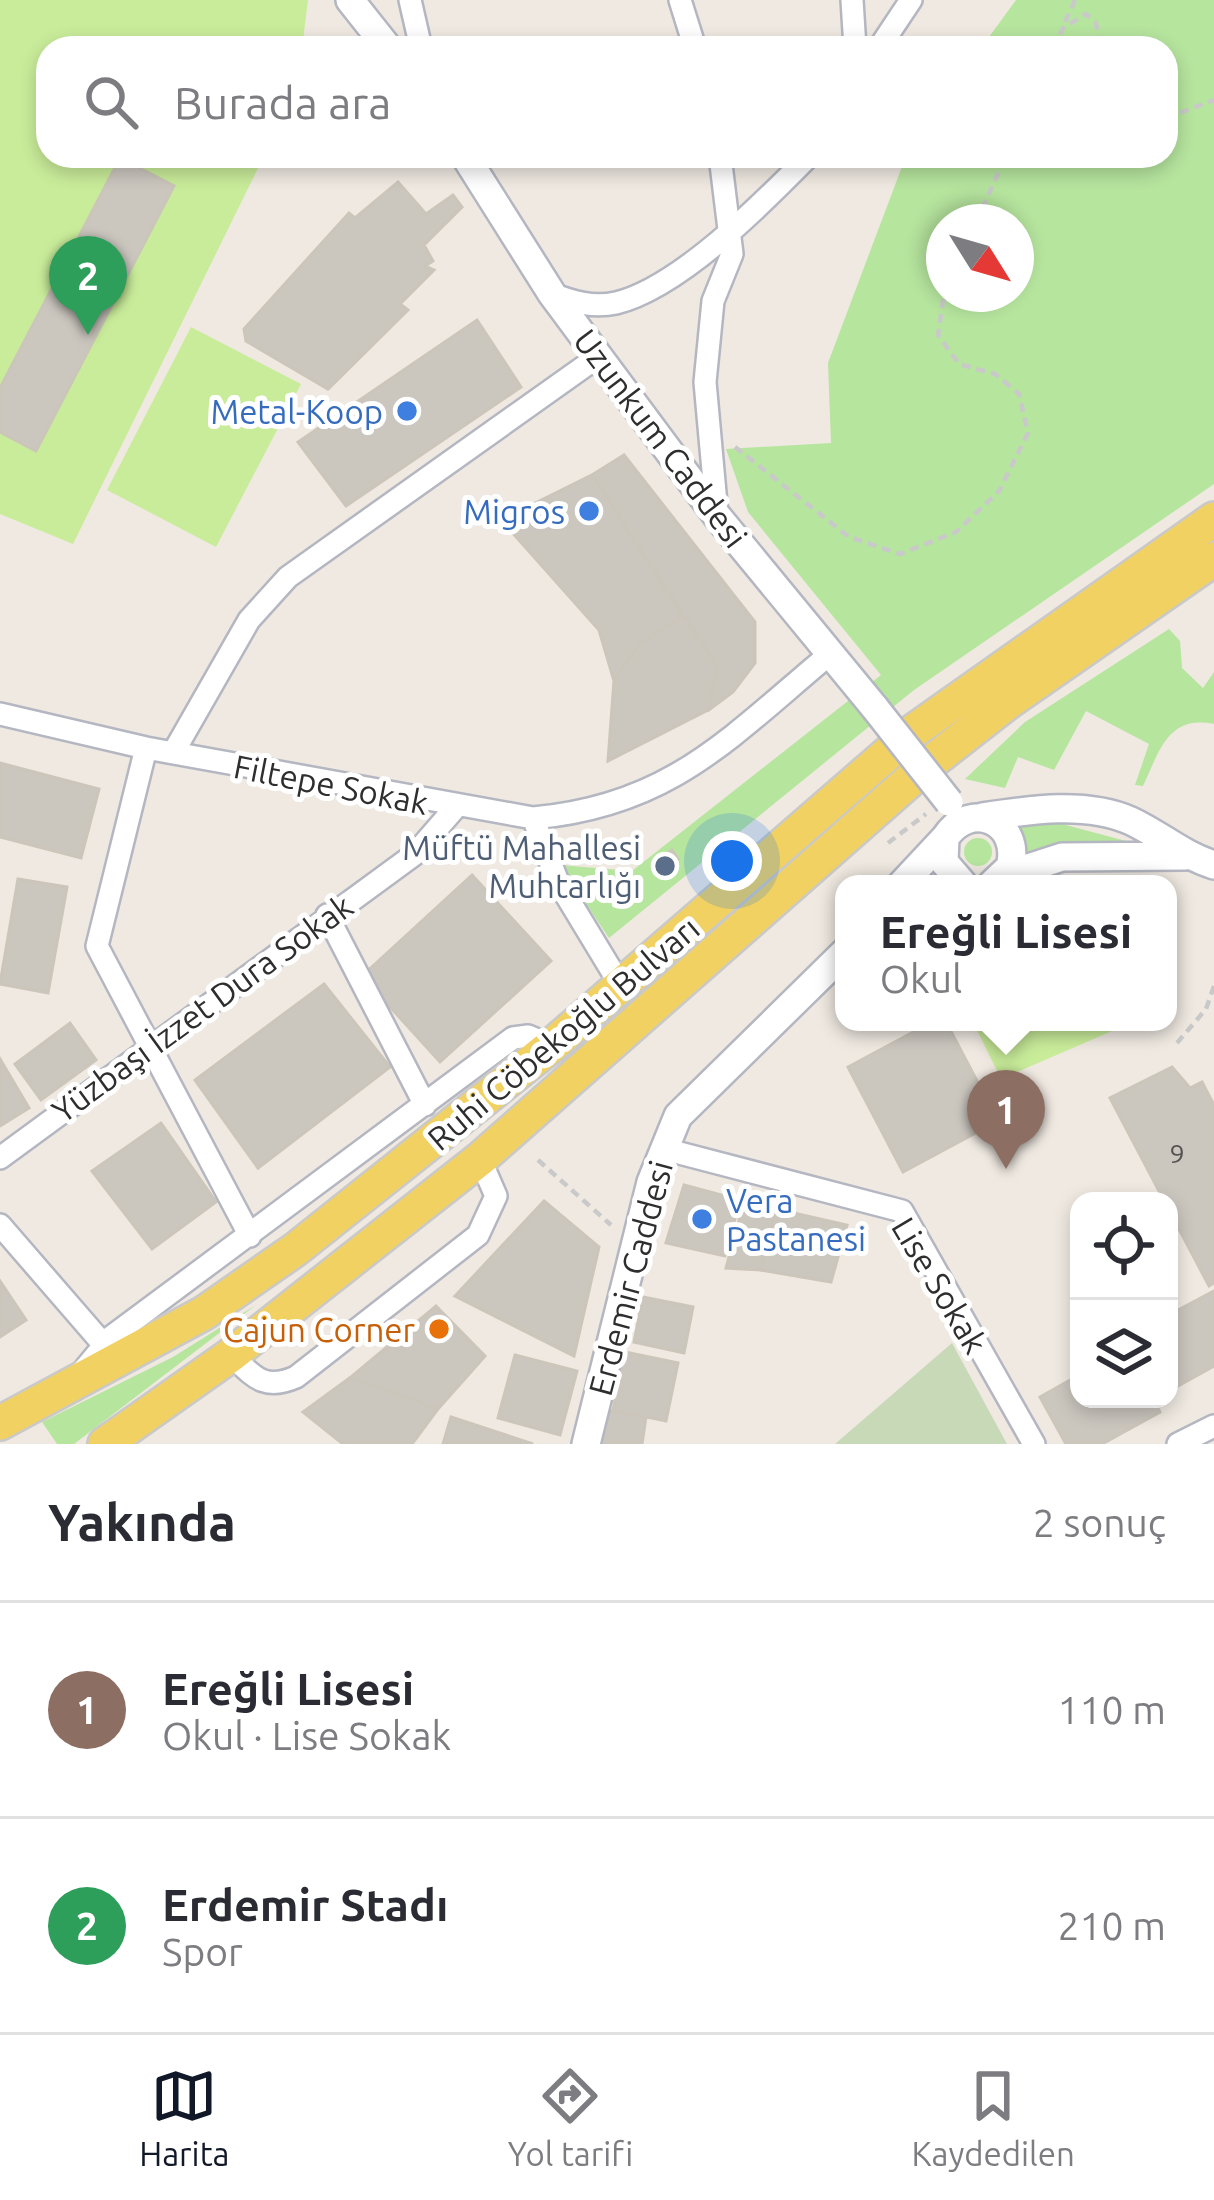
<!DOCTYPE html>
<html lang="tr">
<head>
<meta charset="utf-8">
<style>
	:root { --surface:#fff; --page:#f7f7f7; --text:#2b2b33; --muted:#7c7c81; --line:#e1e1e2; --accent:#111827 }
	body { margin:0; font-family:Ubuntu,sans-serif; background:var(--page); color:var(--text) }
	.controls { position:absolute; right:36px; bottom:36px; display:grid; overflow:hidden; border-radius:24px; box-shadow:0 6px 18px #0003 }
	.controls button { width:108px; height:108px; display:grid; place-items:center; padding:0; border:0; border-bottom:3px solid var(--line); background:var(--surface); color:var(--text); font:60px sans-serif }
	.compass { position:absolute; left:926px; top:204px; width:108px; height:108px; border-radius:50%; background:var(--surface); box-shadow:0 6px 18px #0003; rotate:127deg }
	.you { position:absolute; left:732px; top:861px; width:42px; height:42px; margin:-30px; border:9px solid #fff; border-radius:50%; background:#1a73e8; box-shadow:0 0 0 18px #1a73e833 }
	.badge { display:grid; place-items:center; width:78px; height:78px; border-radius:50%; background:var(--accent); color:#fff; font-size:39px; font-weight:700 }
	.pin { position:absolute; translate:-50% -99px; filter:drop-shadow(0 3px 6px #0008) }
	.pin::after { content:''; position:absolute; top:63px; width:42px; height:36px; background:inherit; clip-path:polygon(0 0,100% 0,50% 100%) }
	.popup { position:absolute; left:835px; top:875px; width:342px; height:156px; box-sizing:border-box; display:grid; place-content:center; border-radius:24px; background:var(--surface); filter:drop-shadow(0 3px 9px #0005); font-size:39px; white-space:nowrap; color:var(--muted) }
	.popup b { font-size:45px; color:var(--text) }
	.popup::after { content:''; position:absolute; left:50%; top:100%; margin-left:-24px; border:24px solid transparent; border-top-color:var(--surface) }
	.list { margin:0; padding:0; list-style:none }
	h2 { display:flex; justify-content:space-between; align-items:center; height:156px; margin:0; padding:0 48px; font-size:51px }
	h2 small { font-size:39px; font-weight:400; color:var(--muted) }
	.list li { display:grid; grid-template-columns:78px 1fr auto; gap:36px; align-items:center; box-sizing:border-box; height:216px; padding:0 48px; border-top:3px solid var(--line) }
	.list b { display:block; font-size:45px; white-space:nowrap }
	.list p { margin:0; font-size:39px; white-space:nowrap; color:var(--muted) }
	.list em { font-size:39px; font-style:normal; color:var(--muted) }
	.icon { flex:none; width:66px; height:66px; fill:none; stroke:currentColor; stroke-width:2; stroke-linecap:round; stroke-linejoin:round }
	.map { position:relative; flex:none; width:1214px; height:1444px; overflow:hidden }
	.search { position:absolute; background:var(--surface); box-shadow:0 6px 18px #0003; left:36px; right:36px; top:36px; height:132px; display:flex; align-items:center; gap:30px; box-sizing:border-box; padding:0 42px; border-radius:36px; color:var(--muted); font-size:45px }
	.sheet { height:588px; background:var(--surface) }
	nav { display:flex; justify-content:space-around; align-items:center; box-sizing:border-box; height:168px; border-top:3px solid var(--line); background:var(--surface); font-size:33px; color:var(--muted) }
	nav a { display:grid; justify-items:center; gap:6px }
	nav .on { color:var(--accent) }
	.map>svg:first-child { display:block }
</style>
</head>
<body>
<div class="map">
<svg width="1214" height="1444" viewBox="0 0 1214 1444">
	<rect width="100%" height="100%" fill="#efe9e1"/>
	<path fill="#b6e59e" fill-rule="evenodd" d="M1016 0H1214V484L914 690 609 938 560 865 632 871 881 675 748 512 726 449 831 443 828 363 906 156H1166V48H981ZM944 222H1016V294H944Z
		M1169 629 1180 641 1182 668 1203 688 1214 672V724C1168 715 1160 750 1143 786L1135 785 1149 744 1086 711 1054 770 1018 757 1005 788 965 779 1025 722Z
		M1051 821 1152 848 1057 843 1025 854 1015 823Z
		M964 852a14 14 0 1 1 28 0a14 14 0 1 1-28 0Z
		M256 1305 74 1444H57L42 1422 173 1357Z"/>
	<path fill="#c8d9b8" d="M952 1343 1007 1444H835Z"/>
	<path fill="#c9ec9a" d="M0 0H308L302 48H48V156H264L73 544 0 514Z
		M191 327 301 384 216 547 107 490Z
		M973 1022H1124L1126 1025 1001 1079Z"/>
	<path fill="#cbc7bf" stroke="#cbc5ba" stroke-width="3" d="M120 158 174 186 36 451 0 432V388Z
		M398 182 426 214 453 195 462 207 424 245 433 261 425 266 434 270 400 304 408 310 328 389 246 341 244 329 349 213 355 218Z
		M477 320 521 387 346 506 298 442Z
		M624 455 755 622V663L733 692 710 709 717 665 592 475Z
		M592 475 683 616 638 645 614 681 599 630 501 520Z
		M683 616 717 665 710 709 608 761 614 681 638 645Z
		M0 763 99 789 81 858 0 837Z
		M672 850 678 859 664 872 656 861Z
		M472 875 551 961 440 1062 362 976Z
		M18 879 67 887 48 993 0 984Z
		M324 984 390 1067 258 1168 195 1080Z
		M932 1022H946L998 1121 903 1172 848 1067Z
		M70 1023 96 1060 41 1100 15 1064Z
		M0 1059 29 1108 0 1126Z
		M1172 1067 1190 1088 1202 1082 1214 1105V1283L1209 1286 1110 1098Z
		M161 1123 216 1202 152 1249 92 1171Z
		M684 1185 740 1200 725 1256 666 1243Z
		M544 1201 599 1247 574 1356 455 1296Z
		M744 1201 776 1209 760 1270 726 1268Z
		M776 1209 847 1225 831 1282 760 1270Z
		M0 1281 26 1320 0 1337Z
		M1214 1291V1366L1169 1391V1315Z
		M643 1297 693 1307 684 1353 634 1342Z
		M436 1306 485 1356 438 1409 351 1377Z
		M625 1352 678 1363 666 1421 613 1410Z
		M515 1355 577 1371 560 1435 498 1418Z
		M1079 1375V1399H1154L1160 1412 1102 1444H1066L1040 1397Z
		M351 1377 438 1409 412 1444H343L303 1412Z
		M605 1410 646 1417 642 1444H599Z
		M451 1417 533 1444H443Z"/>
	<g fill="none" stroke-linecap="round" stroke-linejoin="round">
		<g stroke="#b4b7c1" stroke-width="26">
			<path id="minor" d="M410 0 421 48
				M680 0 695 48
				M852 0 855 48
				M879 48 911 0
				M552 294C573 302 593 308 616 303 679 288 764 202 809 156
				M717 515 705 382 713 301 732 254 720 156
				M0 714 146 748 533 818C671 806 730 737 831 653
				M146 748 97 946 250 1236
				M173 753 249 620 288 577 599 356
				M533 818 558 882 621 986
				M327 915 425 1105
				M664 1149 902 1211 1034 1444
				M0 1158 415 854 455 808
				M0 1225 104 1345
				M231 1355C254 1377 264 1391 296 1377L478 1235 496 1196 480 1159
				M82 1372 111 1337 513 1038 528 1036 551 1046
				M1178 1444 1214 1426"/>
		</g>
		<g stroke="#b4b7c1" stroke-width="32">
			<path id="secondary" d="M350 0 388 48
				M465 156 552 294 717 516 875 708
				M982 817C1029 810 1086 801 1131 821 1161 835 1182 855 1214 865
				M1004 876 1062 857 1185 856
				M902 884 945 838
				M963 884 944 862 945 838C970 799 1022 821 1010 867L992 884
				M586 1444 651 1182 678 1116 844 953"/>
		</g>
		<g stroke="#c9c9c9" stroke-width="38">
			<path id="primary" d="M0 1423 204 1313 296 1249 551 1046 915 730 1214 519
				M105 1444 231 1355 480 1159 925 767 1007 703 1214 559"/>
		</g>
		<path stroke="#c9c9c9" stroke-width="4.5" stroke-dasharray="9 6" stroke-linecap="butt" d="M1065 22 1075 0
			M1054 48 1063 28 1086 14 1096 23 1100 48
			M1166 118 1214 100
			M976 222 1006 156
			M735 447 849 537 900 554 956 532 999 491 1028 433 1019 394 995 374 959 364 938 335 944 294
			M888 843 926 814
			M1177 1043 1206 1009 1214 986
			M538 1160 611 1225"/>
		<use href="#minor" stroke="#fff" stroke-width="21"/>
		<use href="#secondary" stroke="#fff" stroke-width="27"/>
		<use href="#primary" stroke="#f2d163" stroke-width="33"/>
		<g stroke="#b4b7c1" stroke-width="32" stroke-linecap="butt">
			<path id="secondary-bridge" d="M875 708 949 802"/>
		</g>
		<use href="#secondary-bridge" stroke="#fff" stroke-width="27"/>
	</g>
	<g fill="#3f7fe0" stroke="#fff" stroke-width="4.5">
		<circle cx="407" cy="411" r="12"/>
		<circle cx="589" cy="511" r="12"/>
		<circle cx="702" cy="1219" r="12"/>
	</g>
	<circle fill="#5c6f8a" stroke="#fff" stroke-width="4.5" cx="665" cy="866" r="12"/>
	<circle fill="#e8710a" stroke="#fff" stroke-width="4.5" cx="439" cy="1329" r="12"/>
	<g text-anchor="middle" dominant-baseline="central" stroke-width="10" stroke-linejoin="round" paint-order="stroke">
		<g font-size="27" fill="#555452">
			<text x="1177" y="1153">9</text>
		</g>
		<g font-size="33" fill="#366cbe" stroke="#fff" text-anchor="end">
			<text x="383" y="411">Metal-Koop</text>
			<text x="565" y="511">Migros</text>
			<text x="726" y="1200" text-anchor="start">Vera<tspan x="726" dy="38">Pastanesi</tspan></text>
		</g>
		<g font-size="33" fill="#2e2e2e" stroke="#fff">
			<text transform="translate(661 438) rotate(53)">Uzunkum Caddesi</text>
			<text transform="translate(331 784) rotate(11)">Filtepe Sokak</text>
			<text transform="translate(202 1008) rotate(-36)">Yüzbaşı İzzet Dura Sokak</text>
			<text transform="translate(563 1033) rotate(-40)">Ruhi Cöbekoğlu Bulvarı</text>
			<text transform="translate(630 1278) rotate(-75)">Erdemir Caddesi</text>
			<text transform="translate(940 1285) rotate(59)">Lise Sokak</text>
		</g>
		<g font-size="33" fill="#4e5e75" stroke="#fff" text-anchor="end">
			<text x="641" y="847">Müftü Mahallesi<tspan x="641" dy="38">Muhtarlığı</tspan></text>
		</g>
		<g font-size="33" fill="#c56008" stroke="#fff" text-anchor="end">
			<text x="415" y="1329">Cajun Corner</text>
		</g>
	</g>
</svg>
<div class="controls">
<button><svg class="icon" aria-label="locate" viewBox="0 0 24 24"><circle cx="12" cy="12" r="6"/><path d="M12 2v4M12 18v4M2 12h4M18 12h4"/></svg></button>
<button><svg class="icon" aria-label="layers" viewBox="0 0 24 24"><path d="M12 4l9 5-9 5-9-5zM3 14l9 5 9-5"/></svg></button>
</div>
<svg class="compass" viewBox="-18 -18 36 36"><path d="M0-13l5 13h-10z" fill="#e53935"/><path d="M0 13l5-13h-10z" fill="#7c7c81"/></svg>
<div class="you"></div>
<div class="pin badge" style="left:1006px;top:1169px;background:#8d6e63">1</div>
<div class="popup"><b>Ereğli Lisesi</b>Okul</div>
<div class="pin badge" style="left:88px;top:335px;background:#2e9e5b">2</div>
<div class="search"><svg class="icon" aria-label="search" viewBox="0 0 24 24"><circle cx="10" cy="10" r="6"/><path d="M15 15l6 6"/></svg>Burada ara</div>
</div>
<section class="sheet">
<h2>Yakında<small>2 sonuç</small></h2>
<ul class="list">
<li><span class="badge" style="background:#8d6e63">1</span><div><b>Ereğli Lisesi</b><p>Okul · Lise Sokak</p></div><em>110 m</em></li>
<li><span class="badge" style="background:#2e9e5b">2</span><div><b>Erdemir Stadı</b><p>Spor</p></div><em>210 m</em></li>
</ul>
</section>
<nav>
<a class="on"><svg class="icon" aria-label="map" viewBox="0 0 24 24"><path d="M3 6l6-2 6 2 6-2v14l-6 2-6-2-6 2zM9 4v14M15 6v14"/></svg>Harita</a>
<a><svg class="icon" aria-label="directions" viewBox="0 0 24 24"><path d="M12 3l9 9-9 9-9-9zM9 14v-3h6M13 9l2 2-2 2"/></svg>Yol tarifi</a>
<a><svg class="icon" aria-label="saved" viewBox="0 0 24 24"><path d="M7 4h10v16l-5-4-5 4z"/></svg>Kaydedilen</a>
</nav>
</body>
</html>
